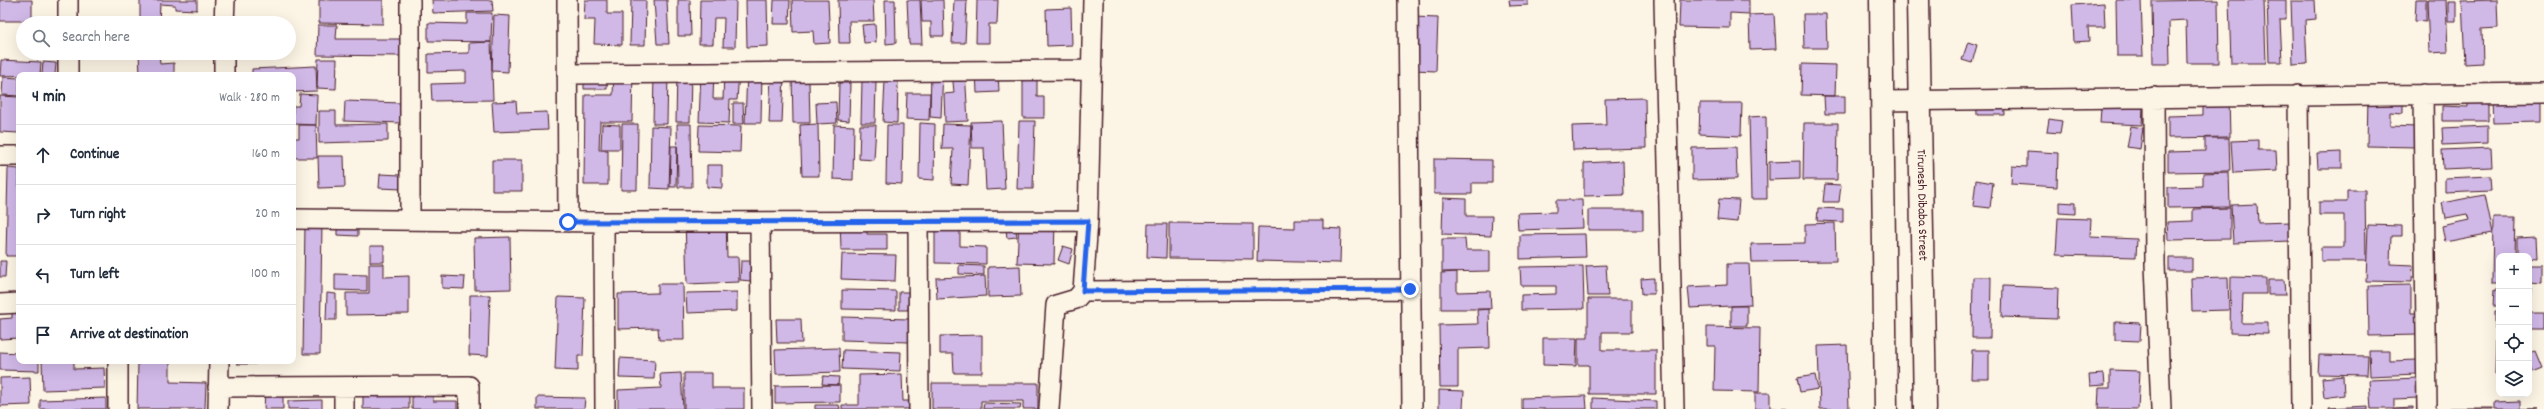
<!DOCTYPE html>
<html lang="en">
<head>
<meta charset="utf-8">
<style>
	:root { --surface:#fff; --page:#f6f6f7; --text:#1f2937; --muted:#747a83; --line:#e0e1e3 }
	body { margin:0; font-family:Dekko,sans-serif; background:var(--page); color:var(--text) }
	.controls { position:absolute; right:12px; bottom:12px; display:grid; overflow:hidden; border-radius:8px; box-shadow:0 4px 16px #0002 }
	.controls button { width:36px; height:36px; display:grid; place-items:center; padding:0; border:0; border-bottom:1px solid var(--line); background:var(--surface); color:var(--text); font:20px sans-serif }
	.stop { position:absolute; width:12px; height:12px; margin:-9px; border:3px solid #2563eb; border-radius:50%; background:#fff }
	.stop.end { background:#2563eb; border-color:#fff; box-shadow:0 1px 4px #0008 }
	.list { margin:0; padding:0; list-style:none }
	h2 { display:flex; justify-content:space-between; align-items:center; height:52px; margin:0; padding:0 16px; font-size:17px }
	h2 small { font-size:13px; font-weight:400; color:var(--muted) }
	.list li { display:grid; grid-template-columns:26px 1fr auto; gap:12px; align-items:center; box-sizing:border-box; height:60px; padding:0 16px; border-top:1px solid var(--line) }
	.list b { display:block; font-size:15px; white-space:nowrap }
	.list em { font-size:13px; font-style:normal; color:var(--muted) }
	.icon { flex:none; width:22px; height:22px; fill:none; stroke:currentColor; stroke-width:2; stroke-linecap:round; stroke-linejoin:round }
	.map { position:relative; flex:none; width:2544px; height:409px; overflow:hidden }
	.search { position:absolute; background:var(--surface); box-shadow:0 4px 16px #0002; left:16px; top:16px; width:280px; height:44px; display:flex; align-items:center; gap:10px; box-sizing:border-box; padding:0 14px; border-radius:22px; color:var(--muted); font-size:15px }
	.panel { position:absolute; background:var(--surface); box-shadow:0 4px 16px #0002; left:16px; top:72px; width:280px; height:292px; border-radius:8px }
	.map>svg:first-child { display:block }
</style>
</head>
<body>
<div class="map">
<svg width="2544" height="409" viewBox="0 0 2544 409">
	<rect width="100%" height="100%" fill="#fcf5e5"/>
	<filter id="ink" filterUnits="userSpaceOnUse"><feTurbulence type="fractalNoise" baseFrequency=".025" numOctaves="2"/><feDisplacementMap in="SourceGraphic" scale="8" xChannelSelector="R" yChannelSelector="G"/><feConvolveMatrix kernelMatrix="1 2 1 2 8 2 1 2 1" color-interpolation-filters="sRGB"/></filter>
	<g filter="url(#ink)">
		<path fill="#d0b8e7" stroke="#4a1f2b" d="M0 0H32V21H0Z
			M140 0H197V10L175 9V5L160 4 159 23H140Z
			M319 0H383V24L319 23Z
			M432 0H492L493 11 433 13Z
			M585 0H607V14H622V45L594 44 595 20H584Z
			M631 0H646L645 45H630Z
			M654 0H667L669 44H657Z
			M678 0H690L691 36H678Z
			M700 0H736L735 47H723L724 18H714L713 44H699Z
			M746 0H767L768 46 747 47Z
			M774 0H790L789 24H773Z
			M792 0H828L830 43 814 44 813 31 793 32Z
			M838 0H873L874 21H849L850 43H839Z
			M885 0H895L896 43 886 44Z
			M907 0H920L922 44H909Z
			M921 0H943L944 36H931V22H922Z
			M954 0H967L965 43H952Z
			M977 0H998L997 24H989V43H976Z
			M1509 0H1528V5L1510 6Z
			M1680 0H1749V14L1730 13V28L1679 27Z
			M2116 0H2141L2143 56H2117Z
			M2218 0 2219 63H2187L2186 20 2169 21 2170 64H2153L2152 1Z
			M2229 0H2264L2266 63H2231Z
			M2267 0H2286V20H2280L2282 62H2269Z
			M2291 0H2315L2316 19 2305 20 2307 64 2293 65Z
			M2416 0H2426V22L2415 21Z
			M2427 0H2446L2448 52 2429 53Z
			M2497 0 2498 28 2482 29 2483 63 2465 64 2462 1Z
			M2104 3 2105 27H2088L2089 41 2074 42 2072 5Z
			M2448 3H2456V21H2448Z
			M1071 8 1072 45 1047 46 1046 9Z
			M467 13H492L491 42 428 41V23L467 24Z
			M1774 14 1776 49 1750 50 1749 15Z
			M1803 14H1826L1827 48H1804Z
			M494 15 510 16 508 72 492 71Z
			M1414 17 1438 18 1436 71 1413 70Z
			M875 24 876 42 864 43 862 25Z
			M318 25H337L336 39H400V56L317 55Z
			M491 42 493 100 432 101 431 84 466 83V71L428 72V54L469 53V43Z
			M1968 42 1977 45 1972 63 1962 60Z
			M139 53H159L160 64 174 63V75H140Z
			M318 59H337L336 89 317 88Z
			M1 60 41 62 40 75 0 76Z
			M43 62 56 63 55 75H42Z
			M1802 64 1836 65 1835 96 1801 95Z
			M316 66 317 91 293 92V75H252V69Z
			M931 69H943L941 118 930 117Z
			M1023 69H1037V97H1044V118H1023Z
			M614 70H633L632 122H600L599 150H608V185H584L585 95H613Z
			M965 70 968 121 945 122 944 94 954 93 952 71Z
			M998 70 999 92 977 93 976 71Z
			M584 71 607 72V89H584Z
			M677 71 691 72 690 122H676Z
			M701 71H714L713 99H723L724 72H739L737 100H730L729 123 699 122Z
			M747 71H762L761 123H745Z
			M654 73H668L667 124H653Z
			M771 73 784 74 782 123H769Z
			M792 74 809 81 810 123H793Z
			M3 77 19 78V96L2 95Z
			M862 80 876 81 875 123H861Z
			M885 80H898L897 123 883 122Z
			M839 83H850L849 121 838 120Z
			M2004 90 2005 115H1977L1976 91Z
			M907 93H930L929 120 906 119Z
			M300 94 317 95 316 125 293 124V106H299Z
			M0 96 19 97V133L0 132Z
			M1824 96H1845V114H1825Z
			M2368 96 2403 97V113L2390 112V126L2417 127 2416 147 2367 146Z
			M2468 96 2488 97V121H2442V106L2468 107Z
			M2229 97 2230 137 2168 138V116L2203 115V98Z
			M1645 98 1646 148 1573 150 1572 126 1606 125 1605 99Z
			M345 101 401 103V123L344 121Z
			M516 101 517 113 547 112 548 130 494 132 492 102Z
			M2492 101H2540V122L2493 123Z
			M836 102 837 123 817 124 816 103Z
			M733 103H743L744 124H733Z
			M1700 103H1742L1741 136 1699 134Z
			M2101 107 2143 108 2142 125 2100 123Z
			M319 111H336V125L388 124V141L319 143Z
			M1766 116 1767 199H1751L1749 117Z
			M2049 119 2062 121 2060 133 2047 132Z
			M1002 121 1005 189 986 190 984 148H972L971 122Z
			M1019 121H1035L1033 189H1017Z
			M920 123 935 124 934 180 919 179Z
			M1804 123H1838L1837 180H1803Z
			M602 124 620 125V149H601Z
			M622 124H638L637 190H621Z
			M677 124H691L692 187H678Z
			M818 124 819 176H802L800 125Z
			M943 124 971 125 968 185 951 184 953 149H942Z
			M299 125H316L317 158H293V138H299Z
			M699 125 741 126 740 152 698 151Z
			M834 125 854 126 853 180 833 179Z
			M860 125H876L874 160 859 159Z
			M887 125H903L902 184 886 183Z
			M651 126 671 127 669 189 650 188Z
			M2131 126 2143 128 2140 149 2127 147Z
			M2488 126V143L2443 145 2442 128Z
			M2205 138H2229L2230 171 2168 172V152L2205 151Z
			M2258 140V150H2276L2277 171 2233 173 2231 141Z
			M671 146H677L676 187H670Z
			M1736 147 1737 179 1692 180V148Z
			M2491 148 2492 167 2443 169 2442 150Z
			M2027 151 2058 153 2057 187 2011 184 2012 166 2027 167Z
			M2342 152V168H2318L2317 153Z
			M318 156H344L345 187 319 188Z
			M1434 159 1492 160V183H1472V194H1434Z
			M492 160H522V191H492Z
			M1623 161 1624 195 1584 196V163Z
			M1800 161V179L1769 180V162Z
			M707 165H722V188L707 187Z
			M8 168 19 169V256H6Z
			M2229 172 2230 207 2168 208V187L2203 186V173Z
			M380 174 401 175V189L379 188Z
			M2490 176 2491 191 2445 193V178Z
			M1976 180 1993 183 1990 208 1973 206Z
			M1825 184 1841 185 1839 202H1823Z
			M2347 190H2365L2366 261H2321V247H2344V215H2319V202H2347Z
			M2484 195 2492 233 2445 242 2442 226 2469 220 2467 214 2445 218 2442 203Z
			M1443 198 1466 199V216H1492L1491 236 1442 234Z
			M1719 199 1739 200 1737 222 1717 220Z
			M1556 200H1582L1583 228 1518 230 1517 213 1556 212Z
			M2059 202 2075 203V214L2059 213Z
			M2257 204 2258 223 2291 222 2292 241 2233 243 2231 205Z
			M1818 208 1843 209V222L1817 221Z
			M2230 208V239L2168 240 2167 222 2193 221V209Z
			M1588 210H1643V230H1588Z
			M866 218 867 234H887V250H841L840 219Z
			M1019 218 1055 220 1054 264 1017 263Z
			M2058 218 2091 219 2090 237 2137 239 2136 257 2056 255Z
			M2493 218H2516L2515 256H2499V283H2492Z
			M726 219 727 257H738L739 282 687 284 685 220Z
			M935 219 960 220V246L986 247V264L935 263Z
			M1015 220 1017 237 1007 238 1005 221Z
			M1295 220H1323V228L1341 229 1340 263 1257 261 1258 227 1295 228Z
			M337 222H358V236L337 235Z
			M305 223 322 224 320 354H303Z
			M1169 223 1253 224V259L1169 258Z
			M1835 223 1836 261 1752 262 1751 244 1805 243V224Z
			M1148 224H1167L1166 258 1147 257Z
			M2368 225 2402 226V236H2391L2390 264 2413 265 2412 282 2366 281Z
			M1585 234 1586 257 1520 259V235Z
			M510 237 511 289 475 290 474 238Z
			M2536 237 2537 258 2517 256V238Z
			M1442 239H1465L1466 250H1490V271L1442 272Z
			M370 246H384V262H370Z
			M1063 246 1073 249 1069 264 1058 260Z
			M842 254 896 255 895 281 841 279Z
			M2169 258H2192V271H2169Z
			M0 261H6L5 277H0Z
			M741 261H752L751 281 740 280Z
			M369 264H384V277L409 276V314L346 315V293H369Z
			M1727 264H1749L1751 305 1690 308 1688 287 1727 285Z
			M959 265 984 266V275L959 274Z
			M1606 265 1608 296H1588L1586 266Z
			M2529 265H2542V284L2529 283Z
			M1020 266 1021 296 988 297V267Z
			M1583 266 1584 309 1521 310V295L1556 294V286H1521L1520 267Z
			M1457 272V292L1490 291 1491 309H1441V273Z
			M335 274 367 275V291L335 290Z
			M442 276 465 277 464 289 442 288Z
			M985 276 986 296 937 299 936 278Z
			M1973 277H1991L1990 338H1972Z
			M2228 277 2229 310 2192 311 2191 278Z
			M2231 277 2266 278V294H2243L2242 323H2268V334L2230 333Z
			M1654 278V294H1642L1641 279Z
			M2268 280H2284L2285 295H2268Z
			M658 284H683L684 340H659L658 328 618 329V294L658 293Z
			M2411 285V313H2418L2419 335 2369 336 2368 286Z
			M2003 286 2058 288 2057 319 2002 317Z
			M2495 289H2499V307H2494Z
			M2529 289H2532L2531 308H2529Z
			M842 290 896 291V310L842 309Z
			M737 292V311L687 313 686 293Z
			M899 292H909L908 310H899Z
			M327 293 336 294V320H326Z
			M470 295H490L488 356 469 355Z
			M558 297 585 298 583 356H578V371L555 370Z
			M1588 299H1632V332H1602V350H1656V394H1589V365H1578V338H1588Z
			M12 304H19V338L0 339V319L12 318Z
			M1731 306H1747V326H1731Z
			M1489 309 1490 348 1458 349V387H1440L1439 325 1478 324 1477 310Z
			M2495 312H2499V329H2495Z
			M2529 313H2544V329H2529Z
			M842 317 909 319V342L842 340Z
			M776 319H801L802 343H777Z
			M2115 322 2141 323 2140 341 2115 340Z
			M1707 327 1760 328 1759 392 1714 391 1715 346H1707Z
			M2496 331H2499V375H2495Z
			M982 335V373H954L953 354H940V336Z
			M1543 338H1577L1576 366 1543 365Z
			M1847 345 1849 409H1820L1818 346Z
			M839 348 840 372 776 374 775 350Z
			M843 350 901 352 900 371 842 369Z
			M1972 350H1989V379H1971Z
			M2369 351H2390V361L2417 360V374L2370 376Z
			M2536 351 2543 368 2533 372 2529 363V353Z
			M0 352 19 353V361H39V371L0 370Z
			M2319 355 2368 356 2367 375 2318 374Z
			M620 358 655 360 654 379 619 378Z
			M42 361H74V369L104 368 105 388 43 390Z
			M138 361H170V382L206 383 205 409H137Z
			M237 361H256V364H237Z
			M2110 370 2140 371 2138 409H2098L2099 388H2110Z
			M681 373 683 409H618V390L661 388 660 374Z
			M684 373H712V388H744V409H684Z
			M902 374 903 401H909V409H842V405H859V375Z
			M2104 374 2105 385 2090 386 2089 375Z
			M1815 375 1818 389 1800 392 1797 378Z
			M823 376 839 377 838 385 822 384Z
			M2343 376 2344 395 2324 398 2322 378Z
			M30 377 31 405 0 406V378Z
			M2418 378 2419 398 2394 399V408L2413 407V409H2371L2369 380Z
			M932 383H1038V409H1023V401H981V409H932Z
			M840 385V402L775 403V386Z
			M1439 390 1464 391 1463 409H1439Z
			M265 391 283 392V409H264Z
			M412 392H433V401H457V409H412Z
			M1755 393H1770V408L1788 409H1755Z
			M363 394H409V409H363Z
			M1586 396 1587 409H1522V398Z
			M537 397 585 398 584 409H537Z
			M106 398V409H40V400Z
			M1593 398 1656 401V409H1593Z
			M322 400V409H288V401Z
			M2520 401V409H2539H2495V402Z
			M984 403 1021 404 1020 409H983Z
			M815 405H839L840 409H815Z
			M2368 406V409H2329V408Z
			M2450 408H2493V409H2450Z"/>
		<g fill="none" stroke-linecap="round" stroke-linejoin="round">
			<g stroke="#4a1f2b" stroke-width="22">
				<path id="minor" d="M410 0V220
					M567 0 568 222
					M1408 0 1412 409
					M1664 0 1674 409
					M68 23V0
					M224 23 225 0
					M567 74 1092 70
					M68 75V53
					M224 75V53
					M2423 94 2427 409
					M2298 95 2301 409
					M2154 97 2155 264 2161 409
					M1882 101 2544 93
					M0 156H19
					M293 219 604 222 1088 221
					M918 221 919 409
					M604 222 605 409
					M760 222 762 409
					M1083 291 1410 289
					M0 304 19 303
					M118 361V409
					M218 387 469 386V409
					M218 409 219 361
					M344 409V387
					M1049 409 1056 305 1076 299 1083 291 1088 221 1093 0"/>
			</g>
			<g stroke="#4a1f2b" stroke-width="25">
				<g id="tertiary">
					<path d="M1881 0 1886 409"/>
					<path id="s1" d="M1918 0 1925 409"/>
				</g>
			</g>
			<use href="#minor" stroke="#fcf5e5" stroke-width="19"/>
			<use href="#tertiary" stroke="#fcf5e5" stroke-width="22"/>
		</g>
	</g>
	<g fill="none" stroke-linecap="round" stroke-linejoin="round" filter="url(#ink)">
		<path stroke="#2563eb" stroke-width="5" d="M568 222 1088 221 1083 291 1410 289"/>
	</g>
	<g text-anchor="middle" dominant-baseline="central" stroke-width="4" stroke-linejoin="round" paint-order="stroke">
		<g font-size="13" fill="#4a1f2b" stroke="#fcf5e5">
			<text stroke="none"><textPath href="#s1" startOffset="205">Tirunesh Dibaba Street</textPath></text>
		</g>
	</g>
</svg>
<div class="controls">
<button>+</button>
<button>−</button>
<button><svg class="icon" aria-label="locate" viewBox="0 0 24 24"><circle cx="12" cy="12" r="6"/><path d="M12 2v4M12 18v4M2 12h4M18 12h4"/></svg></button>
<button><svg class="icon" aria-label="layers" viewBox="0 0 24 24"><path d="M12 4l9 5-9 5-9-5zM3 14l9 5 9-5"/></svg></button>
</div>
<div class="stop" style="left:568px;top:222px"></div>
<div class="stop end" style="left:1410px;top:289px"></div>
<div class="search"><svg class="icon" aria-label="search" viewBox="0 0 24 24"><circle cx="10" cy="10" r="6"/><path d="M15 15l6 6"/></svg>Search here</div>
<section class="panel">
<h2>4 min<small>Walk · 280 m</small></h2>
<ul class="list">
<li><svg class="icon" aria-label="ahead" viewBox="0 0 24 24"><path d="M12 20V5M6 11l6-6 6 6"/></svg><div><b>Continue</b></div><em>160 m</em></li>
<li><svg class="icon" aria-label="right" viewBox="0 0 24 24"><path d="M7 20v-9h11M14 6l5 5-5 5"/></svg><div><b>Turn right</b></div><em>20 m</em></li>
<li><svg class="icon" aria-label="left" viewBox="0 0 24 24"><path d="M17 20v-9H6M10 6l-5 5 5 5"/></svg><div><b>Turn left</b></div><em>100 m</em></li>
<li><svg class="icon" aria-label="arrive" viewBox="0 0 24 24"><path d="M6 21V4h12l-3 4 3 4H6"/></svg><div><b>Arrive at destination</b></div></li>
</ul>
</section>
</div>
</body>
</html>
